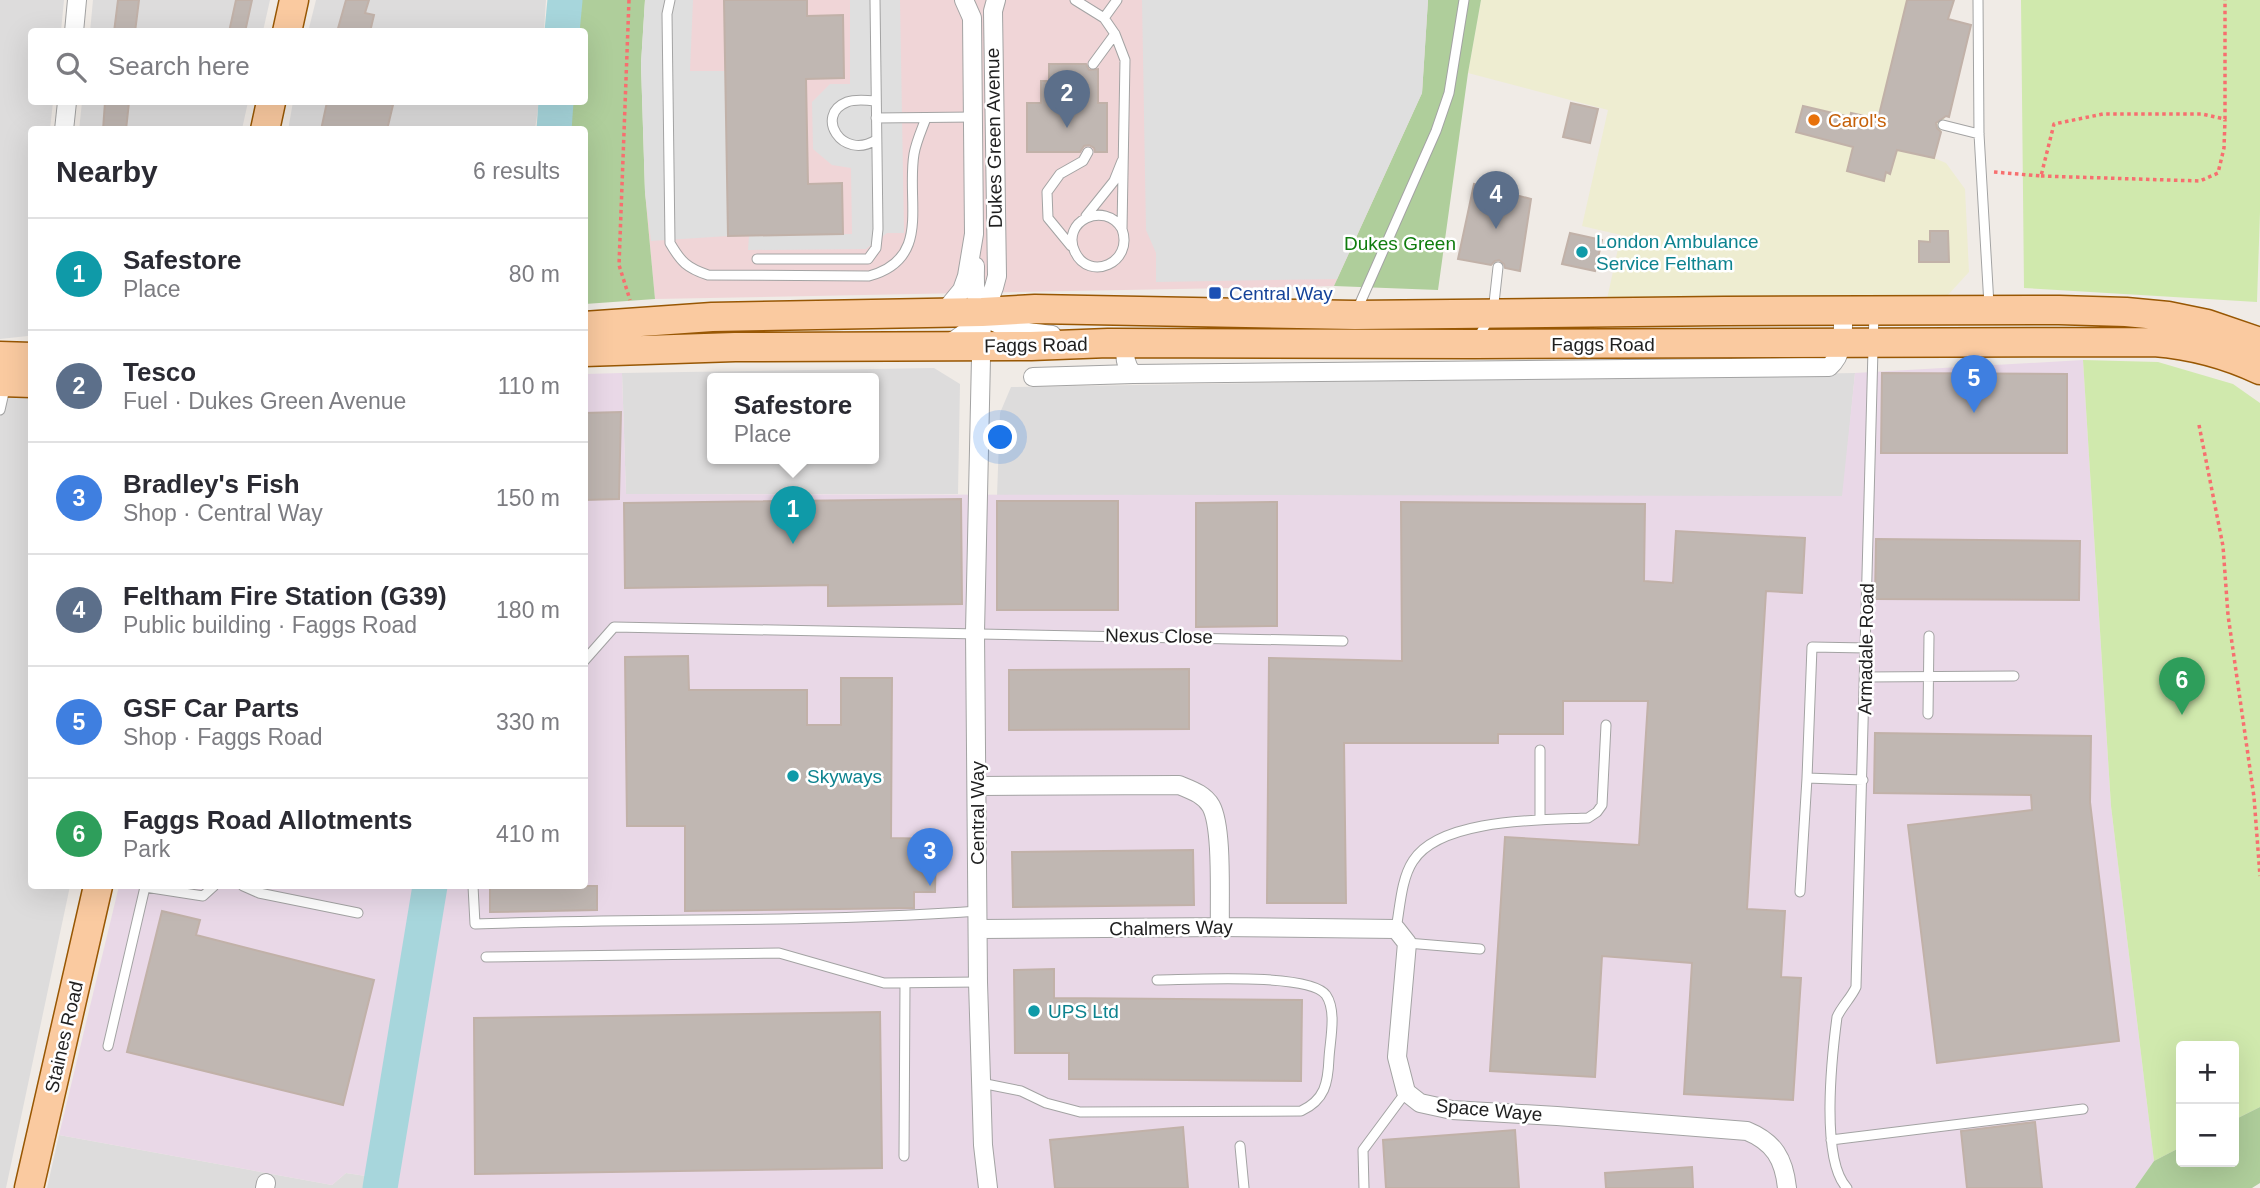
<!DOCTYPE html>
<html lang="en">
<head>
<meta charset="utf-8">
<style>
	:root { --surface:#fff; --page:#f7f7f7; --text:#2b2b33; --muted:#7c7c81; --line:#e1e1e2; --accent:#d93025 }
	body { margin:0; font-family:Helvetica,sans-serif; background:var(--page); color:var(--text) }
	.controls { position:absolute; right:21px; bottom:21px; display:grid; overflow:hidden; border-radius:7px; box-shadow:0 7px 28px #0002 }
	.controls button { width:63px; height:63px; display:grid; place-items:center; padding:0; border:0; border-bottom:2px solid var(--line); background:var(--surface); color:var(--text); font:35px sans-serif }
	.you { position:absolute; left:1001px; top:438px; width:24px; height:24px; margin:-18px; border:5px solid #fff; border-radius:50%; background:#1a73e8; box-shadow:0 0 0 10px #1a73e833 }
	.badge { display:grid; place-items:center; width:46px; height:46px; border-radius:50%; background:var(--accent); color:#fff; font-size:23px; font-weight:700 }
	.pin { position:absolute; translate:-50% -58px; filter:drop-shadow(0 2px 4px #0008) }
	.pin::after { content:''; position:absolute; top:37px; width:24px; height:21px; background:inherit; clip-path:polygon(0 0,100% 0,50% 100%) }
	.popup { position:absolute; left:707px; top:373px; width:172px; height:91px; box-sizing:border-box; display:grid; place-content:center; border-radius:7px; background:var(--surface); filter:drop-shadow(0 2px 5px #0005); font-size:23px; white-space:nowrap; color:var(--muted) }
	.popup b { font-size:26px; color:var(--text) }
	.popup::after { content:''; position:absolute; left:50%; top:100%; margin-left:-14px; border:14px solid transparent; border-top-color:var(--surface) }
	.list { margin:0; padding:0; list-style:none }
	h2 { display:flex; justify-content:space-between; align-items:center; height:91px; margin:0; padding:0 28px; font-size:30px }
	h2 small { font-size:23px; font-weight:400; color:var(--muted) }
	.list li { display:grid; grid-template-columns:46px 1fr auto; gap:21px; align-items:center; box-sizing:border-box; height:112px; padding:0 28px; border-top:2px solid var(--line) }
	.list b { display:block; font-size:26px; white-space:nowrap }
	.list p { margin:0; font-size:23px; white-space:nowrap; color:var(--muted) }
	.list em { font-size:23px; font-style:normal; color:var(--muted) }
	.icon { flex:none; width:38px; height:38px; fill:none; stroke:currentColor; stroke-width:2; stroke-linecap:round; stroke-linejoin:round }
	.map { position:relative; flex:none; width:2260px; height:1188px; overflow:hidden }
	.search { position:absolute; background:var(--surface); box-shadow:0 7px 28px #0002; left:28px; top:28px; width:560px; height:77px; display:flex; align-items:center; gap:18px; box-sizing:border-box; padding:0 24px; border-radius:7px; color:var(--muted); font-size:26px }
	.panel { position:absolute; background:var(--surface); box-shadow:0 7px 28px #0002; left:28px; top:126px; width:560px; height:763px; border-radius:7px }
	.map>svg:first-child { display:block }
</style>
</head>
<body>
<div class="map">
<svg width="2260" height="1188" viewBox="0 0 2260 1188">
	<rect width="100%" height="100%" fill="#f0ebe6"/>
	<path fill="#dddcdc" fill-rule="evenodd" d="M0 0H64L61 31 32 32V102H53L50 129 32 130V305L28 336 0 339Z
		M93 0H270L263 31 90 32Z
		M316 0H546L544 31 308 32Z
		M82 102H248L242 129 79 130Z
		M293 102H539L535 129 288 130Z
		M934 368 960 384 958 494H626L622 373ZM712 378H874V458H712Z
		M1855 373 1843 496H997L1000 413 1011 387Z
		M0 386 31 389 32 886H70L6 1188H0Z
		M59 1135 332 1185 346 1173 366 1176 364 1188H47Z"/>
	<path fill="#f0d5d7" d="M645 0H1428L1422 93 1334 286 655 299 645 192Z"/>
	<path fill="#e9d8e7" d="M2083 360 2111 806 2154 1161 2135 1188H391L440 886H584L585 374 622 373 626 494 1842 496 1855 373Z
		M119 886H418L366 1176 346 1173 332 1185 59 1135Z"/>
	<path fill="#eeedd1" d="M1481 0H1954L1948 19 1971 25 1949 117 1945 116 1934 158 1946 163 1965 189 1969 272 1947 296 1607 299 1621 235 1582 226 1608 110 1468 73Z"/>
	<path fill="#d0e9ad" d="M2021 0H2260V212L2257 302 2024 288Z
		M2083 360 2158 362 2233 384 2260 403V1107L2234 1120V1046H2181V1147L2154 1161 2111 806Z"/>
	<path fill="#afce9b" d="M575 0H645L641 64 645 192 655 299 585 304 584 130H565L567 102H584V32L573 31Z
		M1428 0H1481L1468 73 1438 290 1334 286 1422 93Z
		M2260 1107V1183L2252 1188H2135L2154 1161 2181 1147V1162H2234V1120Z"/>
	<path fill="#dfdfdf" d="M645 0H693L690 71H725L728 236 651 241 645 192 641 64Z
		M850 0H900L904 233H887L866 249 748 250 749 236 852 234 851 168 832 165 813 149 812 102 830 84H850Z
		M1142 0H1428L1422 93 1337 279 1156 282V253L1146 230Z"/>
	<g fill="none" stroke-linecap="round" stroke-linejoin="round">
		<path stroke="#a7d6dc" stroke-width="35" d="M562 32 565 0
			M554 130 556 102
			M380 1188 430 886"/>
	</g>
	<path fill="#c0b7b2" stroke="#c1b1a8" stroke-width="2" d="M118 0H139L135 32H114Z
		M236 0H252L245 32H229Z
		M346 0H369L365 13 374 15 370 32H337Z
		M724 0H807V16L843 15 844 78 806 79 808 184 842 183 843 234 728 236Z
		M1907 0H1954L1948 19 1971 25 1949 117 1946 116 1936 123 1937 128 1941 132 1934 158 1897 150 1890 174 1886 172 1884 181 1847 171 1853 147 1796 132 1803 106 1850 117 1851 113 1878 119Z
		M1049 64H1086L1089 70 1098 69V103H1107V152H1095L1094 148 1089 145 1084 146 1080 152H1027V103H1041V81H1049Z
		M105 102H129L126 130H103Z
		M327 102H384L393 105 387 130H321Z
		M1571 103 1598 109 1590 143 1563 137Z
		M1474 184 1531 199 1520 271 1505 268 1504 264 1499 260 1495 261 1491 265 1458 259Z
		M1930 231H1948L1949 262H1919V241L1930 242Z
		M1570 233 1602 240 1595 271 1562 264Z
		M1882 373 2067 374V453H1881Z
		M621 412 619 499 584 500V413Z
		M961 499 962 604 828 606V585L625 588 624 503Z
		M997 501H1118V610H997Z
		M1277 502V626L1196 627V503Z
		M1401 502 1645 504 1644 581 1673 583 1676 531 1805 538 1802 593 1766 591 1747 909 1785 911 1781 977 1801 978 1793 1100 1684 1094 1692 963 1602 956 1595 1077 1490 1071 1505 837 1639 845 1648 701H1563V734H1498V743H1344L1346 903H1267L1269 658 1402 661Z
		M1876 539 2080 541 2079 600 1875 599Z
		M688 656 689 690H807V725H841V678H892L891 838 936 839 935 892H914V908L685 911V826H627L625 657Z
		M1189 669V729L1009 730V670Z
		M1875 733 2091 736 2090 802 2119 1041 1937 1063 1908 825 2032 810 2031 795 1874 793Z
		M1193 850 1194 905 1013 907 1012 852Z
		M490 886H597V910L490 912Z
		M162 911 200 920 196 935 374 980 343 1105 127 1052Z
		M1054 969V998L1302 1000 1301 1081 1069 1079V1053H1015L1014 970Z
		M880 1012 882 1168 475 1174 474 1018Z
		M2035 1122 2042 1188H1967L1961 1131Z
		M1183 1127 1188 1188H1055L1050 1140Z
		M1515 1130 1519 1188H1386L1383 1140Z
		M1692 1167 1693 1188H1606L1605 1173Z"/>
	<g fill="none" stroke-linecap="round" stroke-linejoin="round">
		<g stroke="#a3a3a3" stroke-width="11">
			<path id="service" d="M670 0 667 14 670 243C681 262 687 268 708 275L869 276C932 259 906 202 914 154 916 142 922 129 926 118
				M1075 0 1104 18 1115 34 1125 60 1122 229C1134 263 1089 282 1075 252 1060 221 1105 200 1122 229
				M1978 0 1979 134 1989 305
				M1104 18 1117 0
				M1093 64 1115 34
				M875 101C866 100 855 99 847 102 814 115 842 161 876 140
				M876 118 974 117
				M1943 125 1979 134
				M1086 216 1114 181 1122 161
				M1071 246 1048 218 1047 192 1060 174 1083 161 1088 152
				M757 259H868L876 248 878 229 875 0
				M1357 310 1436 131 1449 93 1464 0
				M1476 341 1493 312 1498 267
				M0 410 6 384
				M584 661 614 627 1343 641
				M1865 677 2014 676
				M1928 714 1929 636
				M1863 780 1807 778 1812 647 1866 648
				M1540 820V750
				M243 886 259 893 358 913
				M473 886 475 924C642 918 810 923 978 911
				M1800 892 1807 778
				M1396 929C1400 908 1401 879 1413 861 1440 818 1543 820 1588 818L1597 812 1602 805 1606 725
				M1407 943 1480 949
				M486 957 779 953 884 983 978 982
				M108 1046 145 887 203 896 214 886
				M981 1083 1021 1091 1046 1103 1080 1112 1301 1111C1325 1100 1328 1083 1329 1058 1330 1040 1337 1011 1326 995 1310 972 1187 980 1157 980
				M1831 1140 2083 1109
				M1240 1146 1244 1188
				M904 1156 905 983
				M1364 1188 1363 1150 1406 1092
				M1847 1188C1820 1160 1832 1055 1837 1017 1842 1006 1851 998 1856 987L1874 312"/>
		</g>
		<g stroke="#a3a3a3" stroke-width="20">
			<path id="minor" d="M74 32 77 0
				M64 130 67 102
				M975 266C975 277 974 289 977 300 985 331 1026 331 1052 335
				M982 312 975 632 978 982 983 1145 988 1188
				M943 313 962 290 967 276 974 234 972 18 964 0
				M1126 343C1125 356 1124 364 1133 374L1829 367C1845 353 1843 331 1843 311
				M947 344C974 332 991 304 997 276L993 11 996 0
				M1033 377 1133 374
				M977 786 1179 785C1191 790 1204 794 1211 806 1223 828 1219 899 1220 927
				M978 929 1220 927 1396 929 1407 943 1397 1057 1406 1092 1420 1103 1452 1110 1557 1116 1747 1131C1774 1142 1784 1159 1787 1188
				M265 1188 266 1183"/>
		</g>
		<g stroke="#985703" stroke-width="31">
			<path id="primary" d="M287 32 294 0
				M265 130 271 102
				M584 326 712 317 982 312 1035 309 1355 315 1724 311 2059 310 2126 312 2168 316 2207 324 2260 342
				M584 352 735 347 1031 346 1108 343 1474 344 2154 342C2192 345 2226 354 2260 370
				M0 356 32 357
				M0 382 32 383
				M29 1188 98 886"/>
		</g>
		<path stroke="#f76f6f" stroke-width="3.5" stroke-dasharray="3.5 3.5" stroke-linecap="butt" d="M629 0 619 265 630 300
			M1994 172 2041 176 2054 124 2103 114H2202L2225 119V0
			M2041 176 2200 181 2218 173 2224 148 2225 120
			M2199 425 2223 546 2228 615 2254 797 2260 876"/>
		<use href="#service" stroke="#fff" stroke-width="9"/>
		<use href="#minor" stroke="#fff" stroke-width="18"/>
		<use href="#primary" stroke="#facaa0" stroke-width="28"/>
	</g>
	<circle fill="#e8710a" stroke="#fff" stroke-width="2.5" cx="1814" cy="120" r="7"/>
	<g fill="#0f9aa8" stroke="#fff" stroke-width="2.5">
		<circle cx="1582" cy="252" r="7"/>
		<circle cx="793" cy="776" r="7"/>
		<circle cx="1034" cy="1011" r="7"/>
	</g>
	<rect fill="#1a4fb4" stroke="#fff" stroke-width="2.5" x="1208" y="286" width="14" height="14" rx="3.5"/>
	<g text-anchor="middle" dominant-baseline="central" stroke-width="5" stroke-linejoin="round" paint-order="stroke">
		<g font-size="19" fill="#c56008" stroke="#fff" text-anchor="start">
			<text x="1828" y="120">Carol's</text>
		</g>
		<g font-size="19" fill="#1f1f1f" stroke="#fff">
			<text transform="translate(994 138) rotate(-91)">Dukes Green Avenue</text>
			<text x="1603" y="344">Faggs Road</text>
			<text transform="translate(1036 345) rotate(-1)">Faggs Road</text>
			<text transform="translate(1159 636) rotate(1)">Nexus Close</text>
			<text transform="translate(1866 649) rotate(-89)">Armadale Road</text>
			<text transform="translate(977 813) rotate(-90)">Central Way</text>
			<text transform="translate(1171 928) rotate(-1)">Chalmers Way</text>
			<text transform="translate(64 1037) rotate(-77)">Staines Road</text>
			<text transform="translate(1489 1110) rotate(5)">Space Waye</text>
		</g>
		<g font-size="19" fill="#0d838f" stroke="#fff" text-anchor="start">
			<text x="1596" y="241">London Ambulance<tspan x="1596" dy="22">Service Feltham</tspan></text>
			<text x="807" y="776">Skyways</text>
			<text x="1048" y="1011">UPS Ltd</text>
		</g>
		<g font-size="19" fill="#107d0e" stroke="#fff">
			<text x="1400" y="243">Dukes Green</text>
		</g>
		<g font-size="19" fill="#164399" stroke="#fff" text-anchor="start">
			<text x="1229" y="293">Central Way</text>
		</g>
	</g>
</svg>
<div class="controls">
<button>+</button>
<button>−</button>
</div>
<div class="you"></div>
<div class="pin badge" style="left:793px;top:544px;background:#0f9aa8">1</div>
<div class="popup"><b>Safestore</b>Place</div>
<div class="pin badge" style="left:1067px;top:128px;background:#5c6f8a">2</div>
<div class="pin badge" style="left:930px;top:886px;background:#3f7fe0">3</div>
<div class="pin badge" style="left:1496px;top:229px;background:#5c6f8a">4</div>
<div class="pin badge" style="left:1974px;top:413px;background:#3f7fe0">5</div>
<div class="pin badge" style="left:2182px;top:715px;background:#2e9e5b">6</div>
<div class="search"><svg class="icon" aria-label="search" viewBox="0 0 24 24"><circle cx="10" cy="10" r="6"/><path d="M15 15l6 6"/></svg>Search here</div>
<section class="panel">
<h2>Nearby<small>6 results</small></h2>
<ul class="list">
<li><span class="badge" style="background:#0f9aa8">1</span><div><b>Safestore</b><p>Place</p></div><em>80 m</em></li>
<li><span class="badge" style="background:#5c6f8a">2</span><div><b>Tesco</b><p>Fuel · Dukes Green Avenue</p></div><em>110 m</em></li>
<li><span class="badge" style="background:#3f7fe0">3</span><div><b>Bradley's Fish</b><p>Shop · Central Way</p></div><em>150 m</em></li>
<li><span class="badge" style="background:#5c6f8a">4</span><div><b>Feltham Fire Station (G39)</b><p>Public building · Faggs Road</p></div><em>180 m</em></li>
<li><span class="badge" style="background:#3f7fe0">5</span><div><b>GSF Car Parts</b><p>Shop · Faggs Road</p></div><em>330 m</em></li>
<li><span class="badge" style="background:#2e9e5b">6</span><div><b>Faggs Road Allotments</b><p>Park</p></div><em>410 m</em></li>
</ul>
</section>
</div>
</body>
</html>
